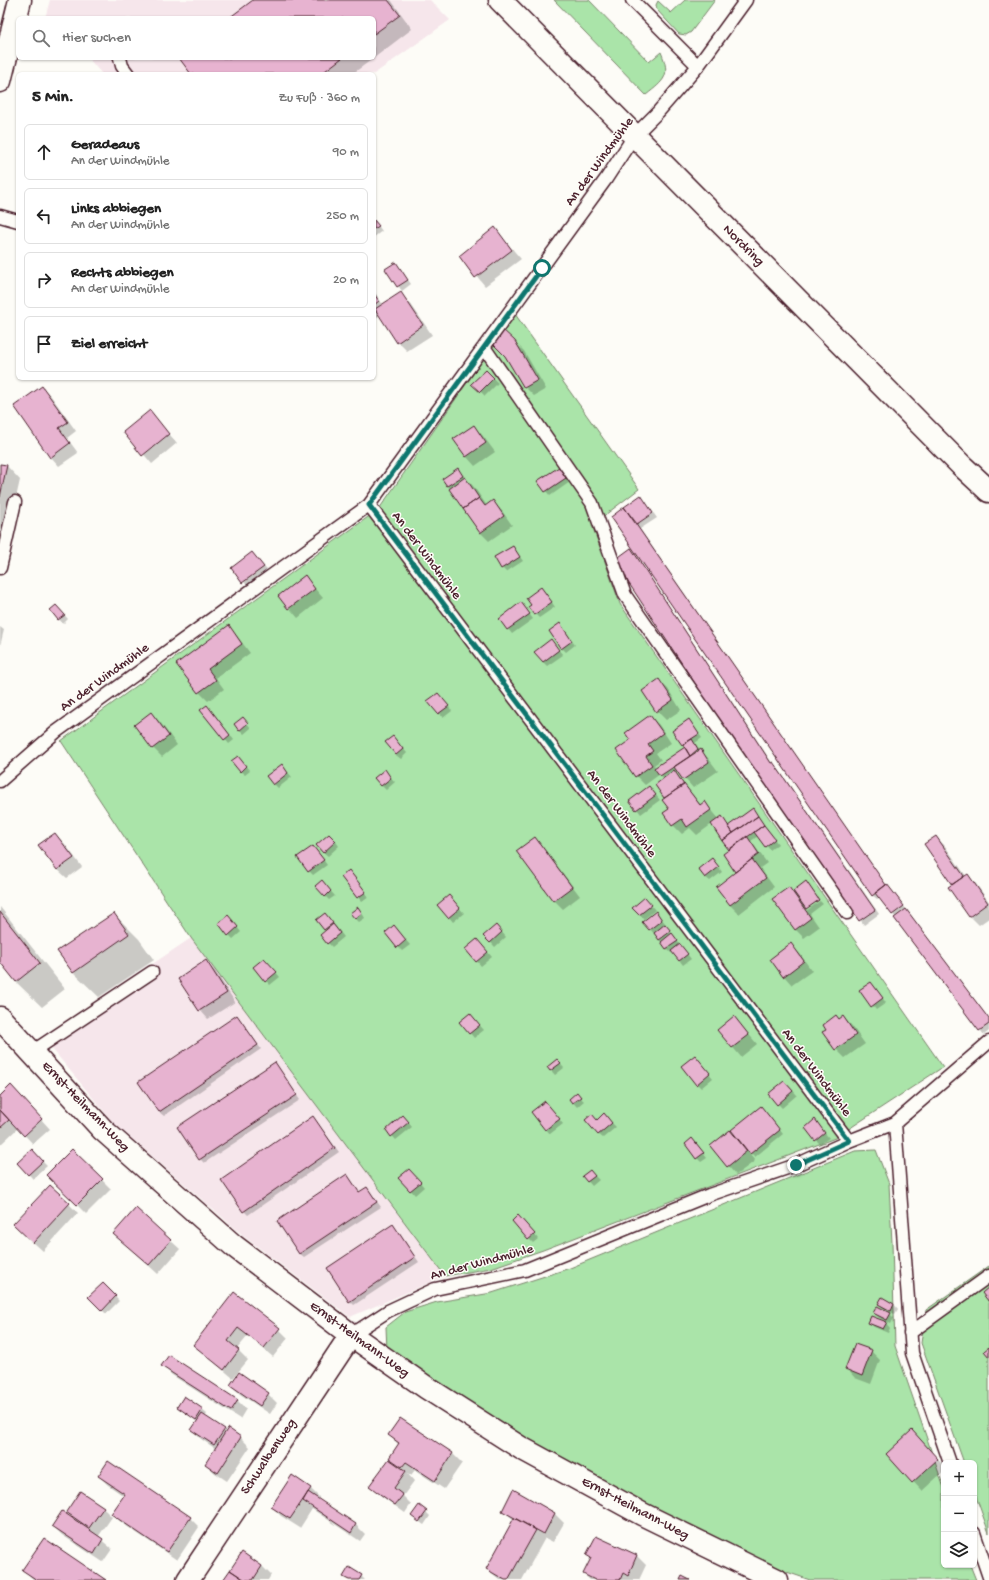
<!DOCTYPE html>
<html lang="de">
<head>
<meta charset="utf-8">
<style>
	:root { --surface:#fff; --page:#f2f2f2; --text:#222; --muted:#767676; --line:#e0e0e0 }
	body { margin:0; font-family:"Gochi Hand",sans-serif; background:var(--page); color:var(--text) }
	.controls { position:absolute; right:12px; bottom:12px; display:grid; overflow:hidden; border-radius:6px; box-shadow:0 1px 3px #0004 }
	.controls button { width:36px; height:36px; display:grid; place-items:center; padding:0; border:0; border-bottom:1px solid var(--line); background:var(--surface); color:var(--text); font:20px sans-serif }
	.stop { position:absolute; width:12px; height:12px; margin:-9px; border:3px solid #0f766e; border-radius:50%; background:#fff }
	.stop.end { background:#0f766e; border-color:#fff; box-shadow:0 1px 4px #0008 }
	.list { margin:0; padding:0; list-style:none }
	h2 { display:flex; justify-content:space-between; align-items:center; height:52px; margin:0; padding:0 16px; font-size:17px }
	h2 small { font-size:13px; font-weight:400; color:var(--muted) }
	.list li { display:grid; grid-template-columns:26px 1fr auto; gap:12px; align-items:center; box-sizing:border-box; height:56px; margin:0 8px 8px; padding:0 8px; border:1px solid var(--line); border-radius:6px }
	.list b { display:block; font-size:15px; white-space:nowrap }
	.list p { margin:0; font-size:13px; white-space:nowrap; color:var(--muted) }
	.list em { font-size:13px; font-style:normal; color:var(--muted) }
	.icon { flex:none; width:22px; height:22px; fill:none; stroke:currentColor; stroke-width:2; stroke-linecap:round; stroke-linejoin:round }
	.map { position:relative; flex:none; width:989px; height:1580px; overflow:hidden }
	.search { position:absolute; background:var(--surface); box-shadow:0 1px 3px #0004; left:16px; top:16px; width:360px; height:44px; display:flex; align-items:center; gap:10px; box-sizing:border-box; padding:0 14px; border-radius:6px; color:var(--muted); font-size:15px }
	.panel { position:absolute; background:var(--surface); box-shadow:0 1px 3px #0004; left:16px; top:72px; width:360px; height:308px; border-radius:6px }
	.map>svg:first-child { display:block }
</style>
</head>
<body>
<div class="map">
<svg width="989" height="1580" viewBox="0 0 989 1580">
	<rect width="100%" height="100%" fill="#fdfcf7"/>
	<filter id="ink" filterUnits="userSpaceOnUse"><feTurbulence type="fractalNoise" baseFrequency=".025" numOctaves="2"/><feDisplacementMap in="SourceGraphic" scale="8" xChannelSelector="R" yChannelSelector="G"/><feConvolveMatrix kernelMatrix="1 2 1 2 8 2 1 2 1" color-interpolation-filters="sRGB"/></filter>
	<g filter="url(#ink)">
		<path fill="#f6e6eb" d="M50 0H430L450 20 374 74H102L88 58H374V18H45Z
			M191 938 445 1276 350 1317 246 1238 112 1121 43 1038Z"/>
		<path fill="#aae4a9" stroke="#7a826a" d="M554 0H589L649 62 661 52C671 76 665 80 646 95Z
			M685 0H715L691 32 686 35 679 34 657 10 656 5 658 1 671 13Z
			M515 314 639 489 592 525 620 604 943 1067 835 1138 543 1250 491 1268 445 1276 191 938 61 741 379 509Z
			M876 1150 889 1184 892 1243 895 1346 944 1488V1565H970L976 1580H810L775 1568 649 1506 528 1440 387 1351 386 1327 405 1312 437 1302 492 1293 570 1268 855 1151Z
			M989 1266V1533L974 1491V1463H964L921 1343 926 1310Z"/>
		<path fill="#0003" d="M255 0H391L412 29 374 58V18H231Z
			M181 58H374L352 74H192Z
			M374 220 382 231 374 237Z
			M495 229 521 259 485 286 460 256Z
			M396 263 411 284 402 291 386 269Z
			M374 291 383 305 401 294 410 303 432 335 407 351 398 342 380 315 374 319Z
			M515 342 524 351 546 389 534 396 525 387Z
			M486 371 498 383 485 396 473 384Z
			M42 387 51 396 76 431 67 438 78 453 59 466 51 457Z
			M150 412 177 443 152 464 125 432Z
			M474 427 483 436 495 452 475 466 467 457 455 440Z
			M0 465 7 466 20 480 0 569Z
			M559 468 570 482 550 496 546 491Z
			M457 469 474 487 487 506 493 502 502 511 512 525 489 541 480 532 443 479Z
			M641 496 657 518 640 529 886 886 891 889 989 1019V1031L984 1035 880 897 877 899 872 895 612 517Z
			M513 547 523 561 506 572 502 568Z
			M252 553 272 576 252 591 232 568Z
			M635 554 772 763 777 767 879 914 864 925 761 777 756 773Z
			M305 577 323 598 298 618 279 596Z
			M545 592 555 607 539 618 535 614Z
			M525 608 533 619 512 634 500 619Z
			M60 610 68 619 63 624 59 619Z
			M0 627 4 630 0 646Z
			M229 627 237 636 250 653 216 678 224 689 208 701 199 692 178 664Z
			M564 629 575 645 566 652 562 648Z
			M551 641 563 655 547 666 543 662Z
			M659 681 668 689 681 710 666 720 657 711 643 691Z
			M442 698 452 711 443 718 429 701Z
			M211 710 234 740 229 744 202 711Z
			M151 713 160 722 177 745 162 757 153 748Z
			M650 716 659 725 671 743 656 753 661 760 654 765 656 768 686 747 673 732 689 720 702 738 695 743 700 750 709 759 718 771 693 788 678 771 675 773 701 805 705 802 719 819 729 827 753 810 778 844 770 850 758 836 751 841 767 863 760 868 774 887 739 914 730 905 737 872 724 854 730 850 712 824 697 835 690 828 682 834 673 825 671 809 666 798 656 785 664 779 660 774 645 785 636 776 631 740Z
			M247 723 251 728 244 734 240 730Z
			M393 737 407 753 401 759 396 755Z
			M242 762 250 771 245 775 240 771Z
			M286 770 292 777 278 788 274 784Z
			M385 771 395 782 386 790 375 779Z
			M649 787 660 800 641 814 631 801Z
			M55 834 64 843 82 867 67 878 58 870 40 846Z
			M936 837 945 846 966 876 968 875 976 884 989 902V918L979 925 970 916 953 885Z
			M534 838 543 847 580 896 563 909 554 900Z
			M334 839 339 846 328 856 323 852Z
			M317 851 327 865 313 875 309 871Z
			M716 863 722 872 710 881 705 877Z
			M353 876 369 897 362 902 342 877Z
			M806 882 819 899 806 908V911L820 901 823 904 810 914 819 927 804 938 795 929 789 888 793 892Z
			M326 886 335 896 329 900 325 896Z
			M453 901 464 913 453 922 439 905Z
			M649 903 655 910 644 919 634 908Z
			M0 907 65 989 42 1007 16 982 0 961Z
			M362 913 365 918 359 922 355 918Z
			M114 914 139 939 154 960 99 997 73 972Z
			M660 917 666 924 665 925 691 959 683 965 673 952 671 953 667 949 644 922Z
			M329 918 344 937 332 947 328 943 327 931 318 920Z
			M232 921 241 932 233 939 229 935Z
			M500 930 506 937 495 947 485 936Z
			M398 931 410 945 402 951 398 947Z
			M481 944 492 957 481 966 467 949Z
			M791 945 800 954 812 971 792 985 784 976Z
			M206 962 215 971 235 1002 208 1019 200 1010Z
			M268 963 280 977 270 985 254 967Z
			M875 987 886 1003 876 1010 861 990Z
			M237 1016 261 1049 164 1116 159 1112Z
			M734 1017 757 1044 741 1057 718 1030Z
			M843 1017 852 1026 865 1044 845 1058 836 1049Z
			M474 1019 484 1030 474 1038 461 1022Z
			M557 1060 564 1068 555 1075 548 1067Z
			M699 1061 713 1078 701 1088 697 1084Z
			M275 1064 300 1100 204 1163 200 1159Z
			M789 1086 797 1095 782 1108 778 1104Z
			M577 1094 584 1101 577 1107 570 1099Z
			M20 1096 50 1129 33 1144 18 1128 0 1145V1097Z
			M549 1107 563 1124 550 1134 533 1113Z
			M765 1111 783 1134 755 1157 752 1154 750 1155 755 1161 736 1175 728 1166 730 1131 739 1141Z
			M313 1117 339 1152 248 1215 244 1211Z
			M608 1119 616 1127 603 1138 598 1134 597 1121Z
			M407 1121 412 1127 396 1140 387 1130Z
			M815 1121 829 1138 820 1144 816 1140Z
			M696 1144 707 1158 701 1162 697 1158Z
			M72 1150 111 1189 86 1214 47 1175Z
			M32 1151 47 1166 33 1179 19 1164Z
			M413 1174 424 1187 415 1195 400 1178Z
			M347 1175 360 1193 367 1188 381 1207 304 1257 299 1253Z
			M594 1175 599 1180 592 1186 584 1177Z
			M69 1204 78 1213 43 1251 23 1233Z
			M137 1210 180 1249 158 1274 124 1243Z
			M523 1220 538 1239 533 1243 529 1239Z
			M393 1225 419 1262 354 1305 350 1301Z
			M103 1284 119 1301 106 1314 90 1297Z
			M234 1294 279 1329 288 1338 273 1357 248 1336 237 1349 248 1360 233 1378 194 1345Z
			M879 1304H894L898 1309 895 1314 887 1311 894 1318 891 1324 878 1317 874 1313 886 1311Z
			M869 1322 886 1323 890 1328 888 1333 874 1327Z
			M871 1351 880 1360 871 1384 855 1378 847 1369Z
			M163 1366 237 1400 246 1409 240 1419 172 1375Z
			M239 1374 268 1394 277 1403 270 1414 240 1394 231 1385Z
			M178 1407 202 1410 207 1414 205 1417 227 1433 228 1430 241 1438 250 1447 227 1481 215 1473 206 1464 216 1449 201 1439 192 1430 198 1422Z
			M400 1419 453 1454 462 1463 444 1489 415 1470 411 1475 407 1473 414 1481 403 1496 411 1504 405 1513 380 1495 371 1486 399 1445 389 1435Z
			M921 1441 944 1466V1471L922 1491 887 1454Z
			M99 1476 190 1518 199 1527 177 1560 122 1523 113 1514 124 1496 108 1485Z
			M310 1488 319 1497 318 1500 356 1525 365 1534 360 1541 312 1509 300 1528 281 1516 272 1507Z
			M514 1491 555 1514 564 1523 553 1542 545 1538 522 1580H500L487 1569 514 1520 503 1510Z
			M103 1508 112 1517 98 1537 112 1549 103 1562 62 1535 53 1526 76 1521 67 1512Z
			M426 1512 430 1516 424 1525 417 1520Z
			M596 1537 637 1556 646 1565 639 1580H590L584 1574 591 1559 587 1555Z
			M262 1566 271 1575 268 1580H224Z
			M24 1570 104 1580H34Z
			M361 1576 365 1580H348L345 1577Z"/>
		<path fill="#e7b3d0" stroke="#4a1f2b" d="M253 0H388L400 15 374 34V18H229Z
			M179 58H342L321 74H191Z
			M374 220 379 226 374 229Z
			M495 227 512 250 475 278 459 256Z
			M396 262 408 280 397 287 385 269Z
			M401 292 423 325 397 343 375 309Z
			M374 294 379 301 374 305Z
			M502 329 515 341 538 380 524 388 505 356 492 343Z
			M486 370 494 378 480 392 471 384Z
			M42 386 68 422 59 428 70 443 50 458 14 406Z
			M150 410 169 434 142 456 123 432Z
			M474 425 486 443 466 457 453 439Z
			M0 464 7 465 0 497Z
			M559 467 566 478 545 492 537 481Z
			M458 468 463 476 447 486 442 479Z
			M465 477 479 498 463 509 449 489Z
			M641 495 653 513 637 524 624 507Z
			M479 498 485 506 493 500 504 516 480 533 463 509Z
			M624 507 886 885 872 896 611 517Z
			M513 546 520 557 501 569 494 557Z
			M631 548 771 763 773 762 875 910 859 921 757 773 755 774 628 582 616 559Z
			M252 552 264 567 242 583 231 568Z
			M305 575 315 589 288 609 278 596Z
			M541 587 552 602 534 615 528 607 531 605 526 598Z
			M521 602 530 614 507 630 499 619Z
			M56 605 65 615 58 620 50 610Z
			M560 623 572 641 561 649 549 631Z
			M229 625 242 644 208 669 216 680 198 693 176 664Z
			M551 639 559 650 543 662 534 652Z
			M659 679 673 700 656 712 642 691Z
			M438 693 449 706 438 714 427 701Z
			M207 705 230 735 224 740 200 710Z
			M151 712 169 736 152 749 134 725Z
			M650 715 663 733 648 744 653 751 646 756 652 765 635 777 616 750 630 740 625 733Z
			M243 717 248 723 239 731 234 724Z
			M689 719 699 734 682 745 672 731Z
			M393 736 403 749 396 755 385 742Z
			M692 739 698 749 690 756 683 745Z
			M685 747 690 756 660 776 654 768Z
			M701 749 709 762 683 780 674 767Z
			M238 756 246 766 240 772 231 761Z
			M282 764 288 773 273 785 266 776Z
			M385 769 391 778 381 786 374 778Z
			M674 770 684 785 664 798 655 785Z
			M684 784 700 805 705 801 711 810 687 827 682 819 672 826 663 813 669 809 662 800Z
			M649 786 656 795 636 810 629 801Z
			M753 808 758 816 733 833 728 826Z
			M722 816 733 833 722 841 711 824Z
			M758 816 764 825 729 850 722 841Z
			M764 825 775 839 765 847 754 832Z
			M55 833 74 858 57 870 38 845Z
			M329 834 336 841 323 853 316 845Z
			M747 836 759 854 735 872 723 854Z
			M936 836 964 876 952 885 924 844Z
			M535 837 572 887 553 901 516 851Z
			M313 846 324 860 308 872 297 857Z
			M712 858 719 867 705 878 698 869Z
			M752 859 766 878 730 905 716 887Z
			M349 870 366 892 357 898 341 877Z
			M968 874 988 903 969 917 948 887Z
			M322 880 331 891 325 897 315 886Z
			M806 881 819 900 806 909 793 891Z
			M887 884 904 906 892 915 875 893Z
			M789 887 811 918 795 930 772 899Z
			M449 895 460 908 448 918 437 905Z
			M645 897 652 905 639 915 632 908Z
			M358 907 362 913 355 919 350 913Z
			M906 909 989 1019V1024L979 1031 894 918Z
			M656 911 662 920 649 930 642 922Z
			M0 912 40 963 16 982 0 962Z
			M114 913 129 934 73 973 57 951Z
			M325 913 333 923 324 930 316 920Z
			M228 915 238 927 228 936 218 923Z
			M333 924 340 933 327 944 320 935Z
			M665 924 671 931 659 940 654 933Z
			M394 925 406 940 397 948 385 933Z
			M496 925 502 932 490 943 483 936Z
			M672 933 678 941 666 949 661 942Z
			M477 939 488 952 476 962 465 949Z
			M791 943 804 961 783 977 770 959Z
			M680 944 688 954 679 961 671 951Z
			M264 958 277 972 265 982 253 967Z
			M206 960 227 993 199 1011 178 979Z
			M871 982 883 998 871 1007 859 990Z
			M470 1013 480 1025 469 1034 459 1022Z
			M237 1015 258 1045 159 1112 138 1082Z
			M836 1015 839 1019 843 1016 856 1035 835 1050 822 1032 826 1030 823 1025Z
			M734 1016 749 1035 732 1048 717 1030Z
			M695 1055 710 1073 696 1085 681 1066Z
			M557 1059 561 1063 550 1071 547 1067Z
			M275 1062 297 1095 199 1160 177 1127Z
			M784 1081 793 1091 777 1105 768 1094Z
			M11 1085 42 1119 24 1136 0 1110V1096Z
			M577 1092 581 1097 572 1103 569 1099Z
			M545 1101 560 1119 545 1130 531 1112Z
			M761 1106 780 1130 750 1154 731 1130Z
			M0 1110 9 1120 0 1128Z
			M604 1113 612 1123 598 1135 585 1120 592 1114 597 1120Z
			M403 1115 409 1122 391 1137 386 1130Z
			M313 1116 335 1148 243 1212 221 1180Z
			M815 1119 825 1133 815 1141 805 1128Z
			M730 1130 747 1151 727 1167 710 1146Z
			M692 1138 704 1153 696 1159 685 1144Z
			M32 1149 43 1161 28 1175 17 1163Z
			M72 1149 103 1179 77 1205 46 1175Z
			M409 1169 421 1182 410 1191 398 1178Z
			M590 1170 595 1176 587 1182 582 1176Z
			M347 1174 359 1192 367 1187 377 1202 299 1254 277 1221Z
			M50 1185 70 1203 33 1243 13 1224Z
			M136 1208 171 1240 149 1265 113 1234Z
			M518 1215 535 1234 528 1240 512 1221Z
			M393 1224 415 1257 349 1302 327 1268Z
			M103 1283 116 1296 102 1311 88 1297Z
			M989 1287V1302L982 1293Z
			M234 1292 280 1328 264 1348 238 1328 228 1341 239 1350 224 1370 193 1345Z
			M882 1297 894 1304 891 1311 878 1304Z
			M877 1306 891 1313 887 1320 873 1313Z
			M871 1316 887 1322 883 1329 868 1323Z
			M855 1344 872 1350 862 1376 845 1369Z
			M989 1347V1357L984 1351Z
			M169 1355 238 1400 231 1411 161 1366Z
			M239 1372 269 1393 260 1406 230 1385Z
			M184 1396 203 1409 196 1420 177 1407Z
			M202 1414 225 1429 214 1445 191 1430Z
			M400 1418 453 1453 435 1481 406 1462 402 1467 389 1458 399 1443 388 1435Z
			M228 1428 241 1437 218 1473 205 1464Z
			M912 1430 938 1459 912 1483 886 1454Z
			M389 1459 406 1471 394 1488 403 1495 395 1505 369 1486Z
			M108 1461 191 1517 167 1552 111 1514 125 1494 98 1476Z
			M292 1475 311 1488 290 1519 271 1507Z
			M513 1489 555 1513 544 1534 502 1511Z
			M80 1491 104 1507 89 1528 66 1512Z
			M308 1492 356 1524 351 1533 303 1501Z
			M419 1505 427 1511 419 1522 411 1516Z
			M62 1511 103 1539 94 1554 52 1526Z
			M514 1518 536 1530 508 1580H505L486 1569Z
			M596 1536 637 1555 628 1576 623 1573 620 1580H595L583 1574 591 1558 586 1555Z
			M44 1538 106 1580H37L22 1570Z
			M242 1552 262 1566 253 1580H245L230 1570Z
			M349 1567 362 1575 359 1580H349L343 1577Z
			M230 1570 245 1580H223Z
			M682 1576 690 1580H680Z"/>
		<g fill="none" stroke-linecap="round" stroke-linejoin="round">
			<g stroke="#4a1f2b" stroke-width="15">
				<path id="lane" d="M632 0 698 66
					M120 58 122 66 128 74
					M0 216 18 221
					M484 347 592 503 625 595 847 913
					M369 505 849 1141
					M0 568 15 502
					M0 781 56 732 369 505 606 179 634 136 658 112 698 66 746 0
					M32 1052 152 972
					M895 1123 912 1353 950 1463
					M910 1333 989 1276
					M351 1335 388 1311 435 1289 525 1270 709 1195 796 1165 849 1141 895 1123 989 1042
					M974 1533 989 1577"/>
			</g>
			<g stroke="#4a1f2b" stroke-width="25">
				<path id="street" d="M0 1018 103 1130 234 1246 351 1335 427 1388 521 1448 642 1514 777 1580
					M188 1580 351 1335"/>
			</g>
			<g stroke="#4a1f2b" stroke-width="25">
				<path id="secondary" d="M500 0 961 465 989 491
					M0 81 20 0"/>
			</g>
			<use href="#lane" stroke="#fdfcf7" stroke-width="12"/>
			<use href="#street" stroke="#fdfcf7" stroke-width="22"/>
			<use href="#secondary" stroke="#fdfcf7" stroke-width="22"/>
		</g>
	</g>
	<g fill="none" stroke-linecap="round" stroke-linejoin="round" filter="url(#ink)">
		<path stroke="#0f766e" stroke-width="5" d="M542 268 369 505 849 1141 796 1165"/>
	</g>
	<g text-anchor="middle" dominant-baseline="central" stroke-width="3" stroke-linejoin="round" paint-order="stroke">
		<g font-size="14" fill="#4a1f2b" stroke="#fdfcf7">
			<text transform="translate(600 162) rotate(-54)">An der Windmühle</text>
			<text transform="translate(743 246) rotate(45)">Nordring</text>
			<text transform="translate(426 556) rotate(53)">An der Windmühle</text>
			<text transform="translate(105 678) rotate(-36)">An der Windmühle</text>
			<text transform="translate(621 814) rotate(53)">An der Windmühle</text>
			<text transform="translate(816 1073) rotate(53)">An der Windmühle</text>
			<text transform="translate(85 1107) rotate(46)">Ernst-Heilmann-Weg</text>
			<text transform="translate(482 1263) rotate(-15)">An der Windmühle</text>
			<text transform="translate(359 1340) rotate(36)">Ernst-Heilmann-Weg</text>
			<text transform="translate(269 1457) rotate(-56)">Schwalbenweg</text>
			<text transform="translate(635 1509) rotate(28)">Ernst-Heilmann-Weg</text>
		</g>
	</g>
</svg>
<div class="controls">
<button>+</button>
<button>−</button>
<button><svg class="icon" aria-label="layers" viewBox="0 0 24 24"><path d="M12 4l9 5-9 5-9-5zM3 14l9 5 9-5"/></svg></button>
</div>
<div class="stop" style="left:542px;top:268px"></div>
<div class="stop end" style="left:796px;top:1165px"></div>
<div class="search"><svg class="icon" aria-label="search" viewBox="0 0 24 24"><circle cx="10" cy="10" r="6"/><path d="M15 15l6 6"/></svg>Hier suchen</div>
<section class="panel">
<h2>5 Min.<small>Zu Fuß · 360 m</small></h2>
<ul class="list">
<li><svg class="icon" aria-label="ahead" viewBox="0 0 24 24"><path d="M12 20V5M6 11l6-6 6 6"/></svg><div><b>Geradeaus</b><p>An der Windmühle</p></div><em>90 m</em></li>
<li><svg class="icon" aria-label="left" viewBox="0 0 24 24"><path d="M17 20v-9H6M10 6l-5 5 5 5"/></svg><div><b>Links abbiegen</b><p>An der Windmühle</p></div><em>250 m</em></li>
<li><svg class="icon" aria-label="right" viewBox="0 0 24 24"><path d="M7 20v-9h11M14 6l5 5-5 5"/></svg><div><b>Rechts abbiegen</b><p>An der Windmühle</p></div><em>20 m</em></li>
<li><svg class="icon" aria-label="arrive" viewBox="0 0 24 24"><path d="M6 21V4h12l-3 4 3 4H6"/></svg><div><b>Ziel erreicht</b></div></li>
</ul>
</section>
</div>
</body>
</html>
